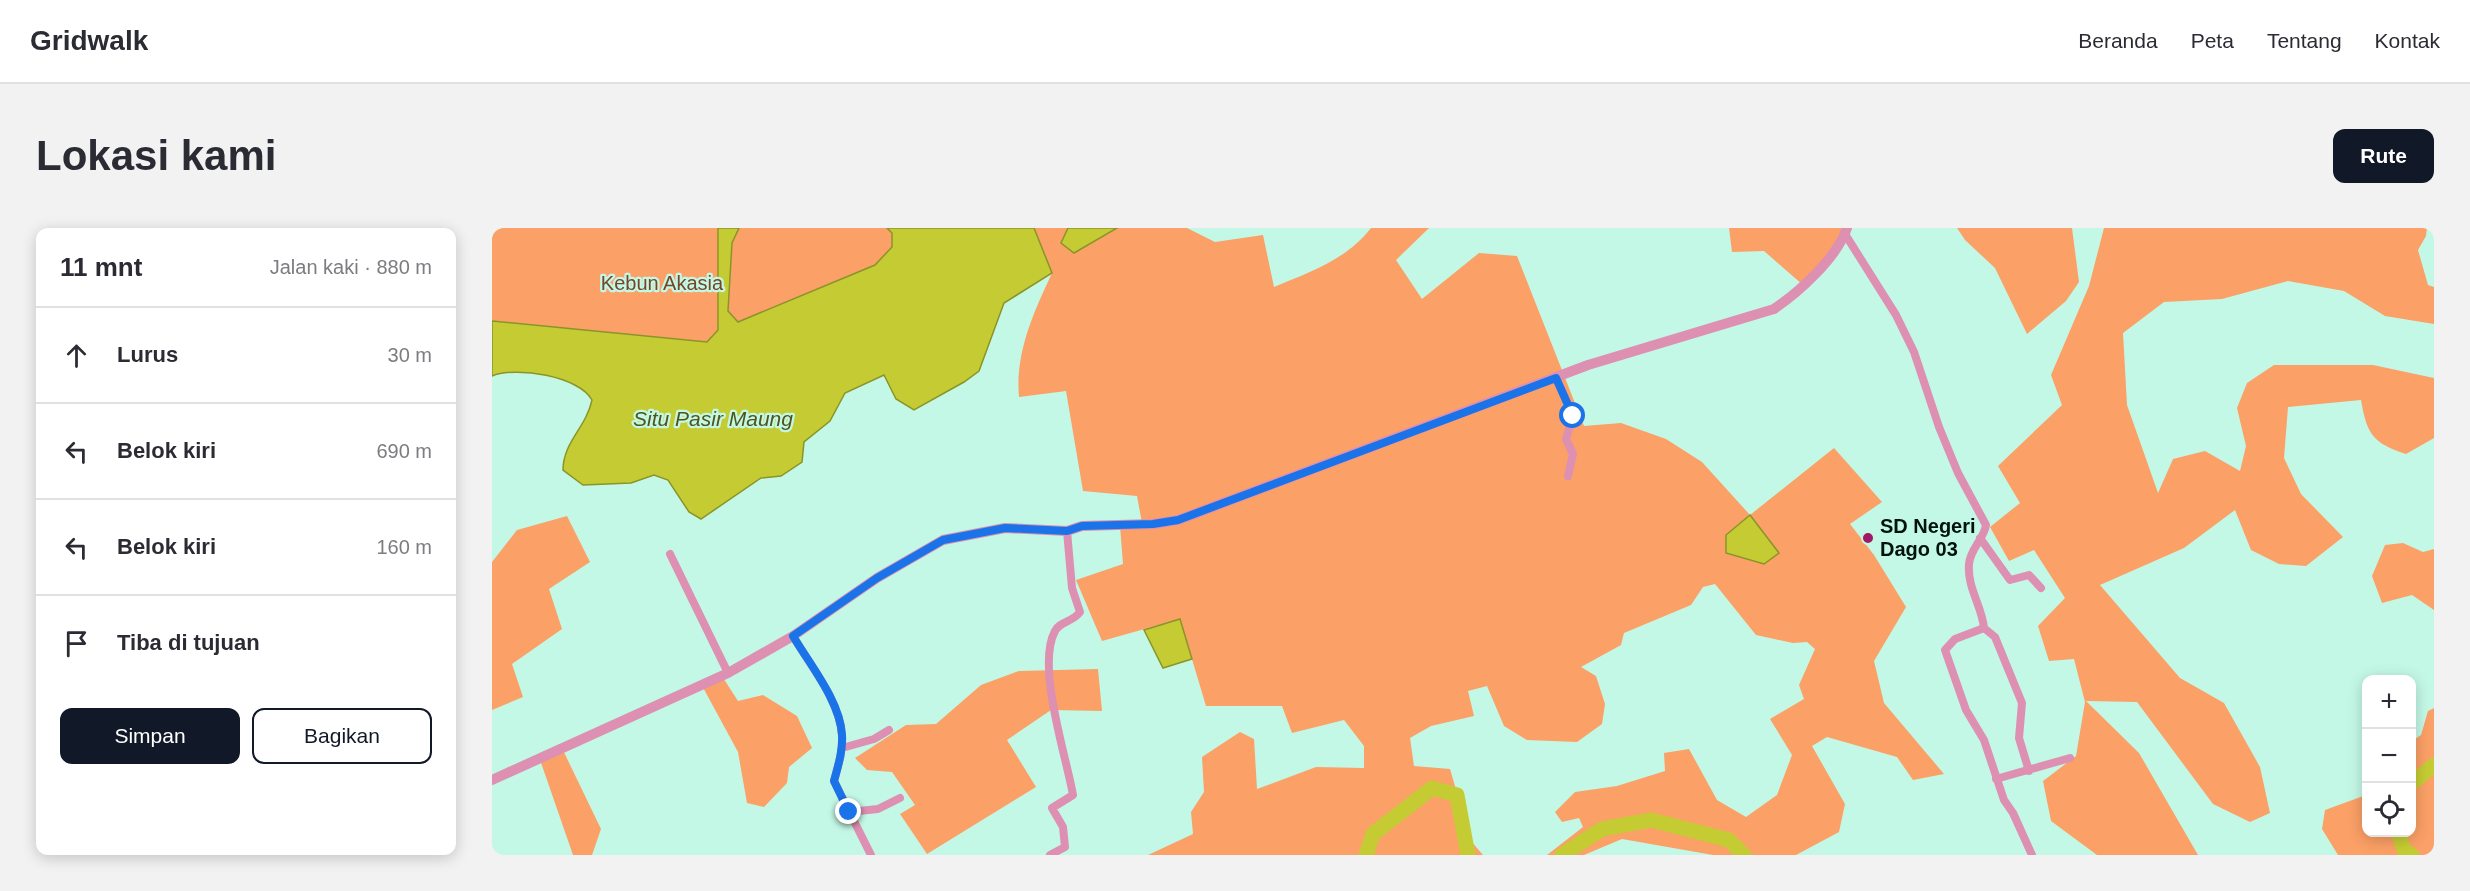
<!DOCTYPE html>
<html lang="id">
<head>
<meta charset="utf-8">
<style>
	:root { --surface:#fff; --page:#f2f2f3; --text:#2b2b33; --muted:#7c7c81; --line:#e1e1e2; --accent:#111827 }
	body { margin:0; font-family:Helvetica,sans-serif; background:var(--page); color:var(--text) }
	.controls { position:absolute; right:18px; bottom:18px; display:grid; overflow:hidden; border-radius:12px; box-shadow:0 3px 15px #0003 }
	.controls button { width:54px; height:54px; display:grid; place-items:center; padding:0; border:0; border-bottom:2px solid var(--line); background:var(--surface); color:var(--text); font:30px sans-serif }
	.stop { position:absolute; width:18px; height:18px; margin:-14px; border:4px solid #1a73e8; border-radius:50%; background:#fff }
	.stop.end { background:#1a73e8; border-color:#fff; box-shadow:0 2px 6px #0008 }
	.list { margin:0; padding:0; list-style:none }
	h2 { display:flex; justify-content:space-between; align-items:center; height:78px; margin:0; padding:0 24px; font-size:26px }
	h2 small { font-size:20px; font-weight:400; color:var(--muted) }
	.list li { display:grid; grid-template-columns:39px 1fr auto; gap:18px; align-items:center; box-sizing:border-box; height:96px; padding:0 24px; border-top:2px solid var(--line) }
	.list b { display:block; font-size:22px; white-space:nowrap }
	.list em { font-size:20px; font-style:normal; color:var(--muted) }
	.actions { display:flex; gap:12px; padding:18px 24px }
	.actions a { flex:1; padding:14px 0; border:2px solid var(--accent); border-radius:12px; text-align:center; font-size:21px; color:var(--accent) }
	.actions .main { background:var(--accent); color:#fff }
	.icon { flex:none; width:33px; height:33px; fill:none; stroke:currentColor; stroke-width:2; stroke-linecap:round; stroke-linejoin:round }
	.map { position:relative; flex:none; width:1942px; height:627px; overflow:hidden; border-radius:12px }
	header { display:flex; align-items:center; gap:36px; box-sizing:border-box; height:84px; padding:0 30px; background:var(--surface); border-bottom:2px solid var(--line) }
	header strong { font-size:28px }
	nav { display:flex; gap:33px; margin-inline-start:auto; font-size:21px }
	.intro { display:flex; align-items:center; justify-content:space-between; box-sizing:border-box; height:144px; padding:0 36px }
	h1 { margin:0; font-size:42px }
	.button { padding:15px 27px; border-radius:12px; background:var(--accent); color:#fff; font-size:21px; font-weight:700 }
	main { display:flex; gap:36px; padding:0 36px }
	aside { flex:1; background:var(--surface); border-radius:12px; box-shadow:0 3px 15px #0003 }
	.map>svg:first-child { display:block }
</style>
</head>
<body>
<header>
<strong>Gridwalk</strong>
<nav><a>Beranda</a><a>Peta</a><a>Tentang</a><a>Kontak</a></nav>
</header>
<div class="intro"><h1>Lokasi kami</h1><a class="button">Rute</a></div>
<main>
<aside>
<h2>11 mnt<small>Jalan kaki · 880 m</small></h2>
<ul class="list">
<li><svg class="icon" aria-label="ahead" viewBox="0 0 24 24"><path d="M12 20V5M6 11l6-6 6 6"/></svg><div><b>Lurus</b></div><em>30 m</em></li>
<li><svg class="icon" aria-label="left" viewBox="0 0 24 24"><path d="M17 20v-9H6M10 6l-5 5 5 5"/></svg><div><b>Belok kiri</b></div><em>690 m</em></li>
<li><svg class="icon" aria-label="left" viewBox="0 0 24 24"><path d="M17 20v-9H6M10 6l-5 5 5 5"/></svg><div><b>Belok kiri</b></div><em>160 m</em></li>
<li><svg class="icon" aria-label="arrive" viewBox="0 0 24 24"><path d="M6 21V4h12l-3 4 3 4H6"/></svg><div><b>Tiba di tujuan</b></div></li>
</ul>
<div class="actions"><a class="main">Simpan</a><a>Bagikan</a></div>
</aside>
<div class="map">
<svg width="1942" height="627" viewBox="0 0 1942 627">
	<rect width="100%" height="100%" fill="#c4f8e6"/>
	<path fill="#fba066" d="M0 0H226V102L215 114 0 93Z
		M247 0H395L400 5V19L383 37 246 94 236 83 240 15Z
		M542 0H576L569 15 582 25 625 0H695L723 14 771 7 782 59C818 44 854 32 879 0H937L904 32 930 71 987 25 1025 28 1092 198 1129 195 1174 211 1210 234 1258 287 1342 220 1390 274 1358 296 1382 327 1414 379 1382 433 1392 475 1452 546 1421 552 1405 529 1335 509 1320 518 1353 576 1347 604 1304 627H1221L1130 611 1092 627H1055L1091 599 1087 590 1070 594 1063 584 1083 564 1125 558 1173 543 1172 525 1197 521 1225 572 1254 589 1285 567 1300 527 1278 491 1312 471 1307 457 1323 421 1315 414 1301 415 1264 407 1223 356 1211 359 1199 377 1132 405 1129 417 1089 439 1104 448 1113 476 1110 496 1085 514 1035 512 1012 498 995 458 976 463 982 488 939 498 918 510 922 538 958 541 979 613 991 627H656L701 606 699 584 712 564 710 529 748 504 762 511 765 561 824 539 872 540V518L852 492 800 505 790 478H714L688 391 610 413 584 352 631 336 628 298 650 295 645 268 591 263 574 163 527 169C523 124 542 84 560 45Z
		M1237 0H1357L1311 57 1272 23 1240 24Z
		M1465 0H1580L1587 54 1574 73 1535 106 1503 40 1473 12Z
		M1612 0H1935L1934 8 1926 22 1936 57 1942 59V96L1893 88 1852 63 1796 53 1730 71 1672 74 1631 105 1635 177 1666 265 1681 231 1713 223 1748 243 1754 218 1745 180 1755 155 1782 137H1881L1942 150V210L1914 226C1881 215 1875 207 1869 172L1796 179 1792 230 1809 266 1851 309 1814 338 1787 336 1759 322 1743 282 1692 320 1608 357 1688 450 1732 475 1768 539 1778 585 1758 594 1721 576 1645 474 1594 473 1647 525 1706 627H1605L1559 593 1551 553 1584 528 1593 474 1582 431 1557 433 1546 398 1573 370 1542 322 1517 333 1498 299 1528 275 1506 238 1570 177 1559 147 1597 58Z
		M75 288 98 334 57 361 70 401 20 436 31 469 0 482V334L25 302Z
		M1911 315 1931 324 1942 321V382L1920 367 1890 375 1880 348 1893 317Z
		M606 441 610 483 559 482 515 512 544 559 435 626 408 586 423 577 400 544 375 542 363 530 414 497 444 496 489 457 527 443Z
		M228 445 246 473 271 467 305 488 320 520 297 539 295 555 272 579 255 575 246 524 208 454Z
		M1942 480V627H1846L1830 601 1833 582 1874 567V604H1920V513L1929 507 1936 483Z
		M68 516 109 601 100 627H81L46 526Z"/>
	<path fill="#c5cc33" stroke="#8a9428" stroke-width="1.5" d="M226 0H247L240 15 236 83 246 94 383 37 400 19V5L395 0H542L560 45 512 75 487 143 472 154 422 182 404 171 392 147 353 165 338 193 312 214 310 234 289 248 269 250 209 291 197 284 176 252 162 247 139 255 91 257 71 242C71 214 94 200 100 172 87 148 24 138 0 148V93L215 114 226 102Z
		M576 0H625L582 25 569 15Z
		M1258 287 1287 325 1272 336 1234 325V307Z
		M688 391 700 431 671 440 652 402Z"/>
	<g fill="none" stroke-linecap="round" stroke-linejoin="round">
		<path stroke="#c5cc33" stroke-width="15" d="M1920 555 1942 537
			M1906 604 1912 622 1920 627
			M874 627 881 606 940 560 965 567 976 627
			M1070 627 1110 601 1159 592 1237 612 1252 627"/>
		<path stroke="#dd90b1" stroke-width="8" d="M1353 6 1404 87 1422 124 1447 199 1466 245 1494 297C1492 311 1478 321 1477 336 1475 360 1490 378 1492 400L1463 411 1453 422 1474 482 1492 512 1512 572 1521 585 1540 627
			M1064 150 1081 188 1074 211 1081 226 1076 248
			M1488 310 1518 352 1537 347 1549 360
			M178 326 236 445
			M1492 400 1503 409 1530 475 1527 510 1537 543
			M301 408C318 437 348 473 350 507 351 523 346 538 342 553L379 627
			M350 520 382 511 397 502
			M1504 551 1578 530
			M357 584 386 581 408 570
			M558 627 573 619 571 599 560 580 581 567C574 527 544 438 563 403 568 393 581 394 588 384L580 360 575 303"/>
		<path stroke="#dd90b1" stroke-width="10" d="M0 552 236 445 301 408 385 350 451 312 513 300 575 303 590 298 661 296 686 292 1096 137 1282 81C1307 64 1345 30 1355 0"/>
	</g>
	<g fill="none" stroke-linecap="round" stroke-linejoin="round">
		<path stroke="#1a73e8" stroke-width="8" d="M357 584 342 553C346 538 351 523 350 507 348 473 318 437 301 408L385 350 451 312 513 300 575 303 590 298 661 296 686 292 1064 150 1081 188"/>
	</g>
	<circle fill="#a01866" stroke="#c4f8e6" stroke-width="2" cx="1376" cy="310" r="6"/>
	<g text-anchor="middle" dominant-baseline="central" stroke-width="4.5" stroke-linejoin="round" paint-order="stroke">
		<g font-size="20" fill="#754628" stroke="#c4f8e6">
			<text x="170" y="55">Kebun Akasia</text>
		</g>
		<g font-size="20" font-weight="bold" fill="#02130e" stroke="#c4f8e6" text-anchor="start">
			<text x="1388" y="298">SD Negeri<tspan x="1388" dy="23">Dago 03</tspan></text>
		</g>
		<g font-size="21" font-style="italic" fill="#51541b" stroke="#c4f8e6">
			<text x="221" y="190">Situ Pasir Maung</text>
		</g>
	</g>
</svg>
<div class="controls">
<button>+</button>
<button>−</button>
<button><svg class="icon" aria-label="locate" viewBox="0 0 24 24"><circle cx="12" cy="12" r="6"/><path d="M12 2v4M12 18v4M2 12h4M18 12h4"/></svg></button>
</div>
<div class="stop" style="left:1081px;top:188px"></div>
<div class="stop end" style="left:357px;top:584px"></div>
</div>
</main>
</body>
</html>
